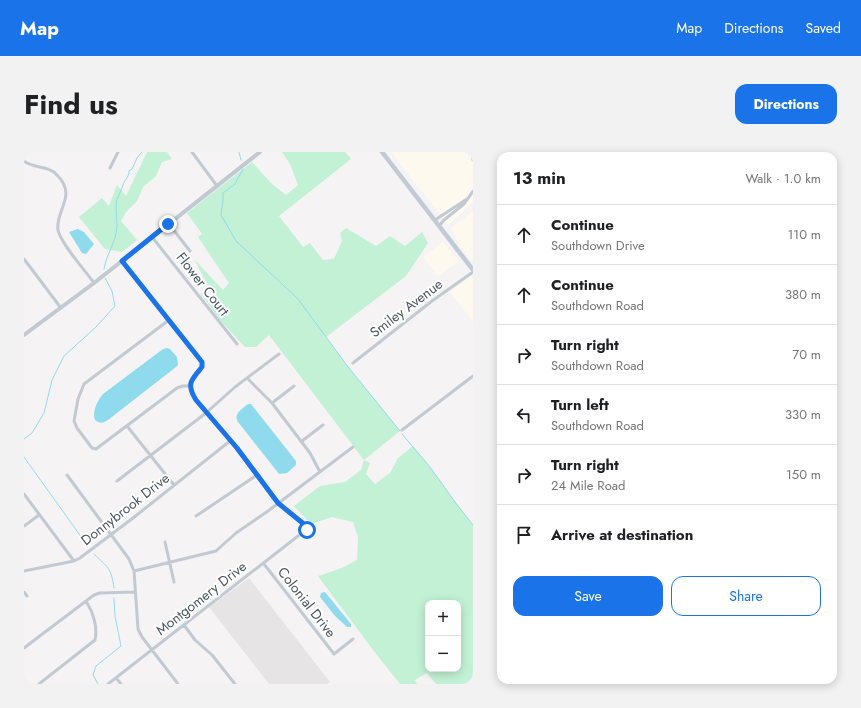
<!DOCTYPE html>
<html lang="en">
<head>
<meta charset="utf-8">
<style>
	:root { --surface:#fff; --page:#f2f2f2; --text:#202124; --muted:#757577; --line:#e0e0e0; --accent:#1a73e8 }
	body { margin:0; font-family:Jost,sans-serif; background:var(--page); color:var(--text) }
	.controls { position:absolute; right:12px; bottom:12px; display:grid; overflow:hidden; border-radius:8px; box-shadow:0 2px 10px #0003 }
	.controls button { width:36px; height:36px; display:grid; place-items:center; padding:0; border:0; border-bottom:1px solid var(--line); background:var(--surface); color:var(--text); font:20px sans-serif }
	.stop { position:absolute; width:12px; height:12px; margin:-9px; border:3px solid #1a73e8; border-radius:50%; background:#fff }
	.stop.end { background:#1a73e8; border-color:#fff; box-shadow:0 1px 4px #0008 }
	.list { margin:0; padding:0; list-style:none }
	h2 { display:flex; justify-content:space-between; align-items:center; height:52px; margin:0; padding:0 16px; font-size:17px }
	h2 small { font-size:13px; font-weight:400; color:var(--muted) }
	.list li { display:grid; grid-template-columns:26px 1fr auto; gap:12px; align-items:center; box-sizing:border-box; height:60px; padding:0 16px; border-top:1px solid var(--line) }
	.list b { display:block; font-size:15px; white-space:nowrap }
	.list p { margin:0; font-size:13px; white-space:nowrap; color:var(--muted) }
	.list em { font-size:13px; font-style:normal; color:var(--muted) }
	.actions { display:flex; gap:8px; padding:12px 16px }
	.actions a { flex:1; padding:9px 0; border:1px solid var(--accent); border-radius:12px; text-align:center; font-size:14px; color:var(--accent) }
	.actions .main { background:var(--accent); color:#fff }
	.icon { flex:none; width:22px; height:22px; fill:none; stroke:currentColor; stroke-width:2; stroke-linecap:round; stroke-linejoin:round }
	.map { position:relative; flex:none; width:449px; height:532px; overflow:hidden; border-radius:12px }
	header { display:flex; align-items:center; gap:24px; box-sizing:border-box; height:56px; padding:0 20px; background:var(--accent); color:#fff }
	header strong { font-size:19px }
	nav { display:flex; gap:22px; margin-inline-start:auto; font-size:14px }
	.intro { display:flex; align-items:center; justify-content:space-between; box-sizing:border-box; height:96px; padding:0 24px }
	h1 { margin:0; font-size:28px }
	.button { padding:10px 18px; border-radius:12px; background:var(--accent); color:#fff; font-size:14px; font-weight:700 }
	main { display:flex; gap:24px; padding:0 24px }
	aside { flex:1; background:var(--surface); border-radius:12px; box-shadow:0 2px 10px #0003 }
	.map>svg:first-child { display:block }
</style>
</head>
<body>
<header>
<strong>Map</strong>
<nav><a>Map</a><a>Directions</a><a>Saved</a></nav>
</header>
<div class="intro"><h1>Find us</h1><a class="button">Directions</a></div>
<main>
<div class="map">
<svg width="449" height="532" viewBox="0 0 449 532">
	<rect width="100%" height="100%" fill="#f5f3f3"/>
	<path fill="#fdf9ef" d="M367 0H449V50L424 73Z
		M449 59V110L436 94 427 76Z
		M419 90 435 109 414 125 399 105Z
		M447 124 449 127V170L426 140Z"/>
	<path fill="#e6e4e5" d="M225 426 306 530 303 532H245L185 455Z"/>
	<path fill="#c3f1d5" fill-rule="evenodd" d="M123 0H143L148 7 138 10 132 24 119 35 113 49 102 60 97 69 113 88 98 100 81 97 55 65 78 46 85 54 93 33 102 44Z
		M258 0H321L327 7 255 64 279 95 286 91 299 108 310 107 318 89 316 81 322 76 352 94 366 84 381 94 398 80 404 91 382 124 302 185 325 216 376 279 340 308 346 311 342 322 351 332 366 321 374 306 389 294 406 315 431 350 449 373V532H412L403 521 391 528 393 532H376L349 498 294 424 318 416 333 408 334 385 329 370 308 365 287 372 270 354 296 334 321 330 337 318 340 308 245 183 232 195H221L196 168 176 141 189 143 170 107 199 138 205 131 174 85 178 82 163 61 228 10 247 31 262 43 274 33 266 12ZM404 451H434V517H404Z"/>
	<path fill="#90daee" d="M54 77 60 80 70 92 62 102 58 101 45 80Z
		M143 196 146 197 153 205 154 213 152 215 84 268C79 271 76 272 71 268 68 260 73 249 79 242L139 197Z
		M224 252H227L272 309V313L263 321 255 322 252 318 214 270C209 262 218 257 224 252Z
		M301 440 327 472V475H323L311 464 296 445 297 441Z"/>
	<g fill="none" stroke-linecap="round" stroke-linejoin="round">
		<path stroke="#90daee" stroke-width="1" d="M215 0 217 8
			M219 17 211 32 199 41V48L197 63 212 89 274 147 325 216 376 279
			M80 117C82 103 92 90 93 75 93 69 91 52 93 47 95 43 97 38 99 33 100 28 105 26 105 19L108 17 113 6 118 0
			M378 282 406 315 431 350 449 373
			M0 287 8 281 20 261 28 228 40 204 72 175 91 154 88 139 81 126
			M0 305 63 393
			M70 402C84 416 87 415 90 436
			M74 532 69 523 72 514 97 494 91 464 90 446"/>
		<path stroke="#c1cad2" stroke-width="3" d="M168 0 193 34
			M448 0 449 8
			M0 9C10 17 24 13 33 23 54 44 31 58 34 78 37 92 61 118 70 131
			M86 16 94 0
			M411 68 443 47
			M145 72 166 99
			M415 74 420 68 440 52 449 39
			M128 85 213 192
			M0 107 37 156
			M145 168 60 232 54 247 50 269 53 276 68 296 72 297 153 236 159 234H166
			M329 211 408 149 449 120
			M223 226 248 251 286 301 296 320
			M248 251 270 234
			M103 274 150 333
			M378 278 449 224
			M278 289 299 273
			M43 323 105 407 110 419 114 477 118 485 154 532
			M93 329 182 261 211 235 255 202
			M0 342 50 409
			M172 364 233 323
			M0 374 15 363
			M141 390 150 430
			M240 412 310 502 329 487
			M0 419 50 409 56 406 109 366 206 289
			M110 419 192 399 212 381 244 359 329 295
			M0 440 3 444
			M160 473 171 488 188 503 211 532
			M0 496 70 443 76 441 111 440
			M92 526 97 532
			M15 532 71 488C74 475 69 460 62 449
			M84 532 283 377 281 373 254 351 213 297 172 248C162 232 167 227 178 215V210L98 109"/>
		<path stroke="#c1cad2" stroke-width="4" d="M0 183 70 131 236 0"/>
		<path stroke="#c1cbd6" stroke-width="4.5" d="M358 0 449 118"/>
	</g>
	<g fill="none" stroke-linecap="round" stroke-linejoin="round">
		<path stroke="#1a73e8" stroke-width="5" d="M144 72 98 109 178 210V215C167 228 162 232 172 248L213 296 254 351 281 373 283 376V378"/>
	</g>
	<g text-anchor="middle" dominant-baseline="central" stroke-width="4" stroke-linejoin="round" paint-order="stroke">
		<g font-size="14" fill="#4a5661" stroke="#fff">
			<text transform="translate(179 132) rotate(52)">Flower Court</text>
			<text transform="translate(382 156) rotate(-37)">Smiley Avenue</text>
			<text transform="translate(101 357) rotate(-38)">Donnybrook Drive</text>
			<text transform="translate(177 446) rotate(-38)">Montgomery Drive</text>
			<text transform="translate(283 450) rotate(52)">Colonial Drive</text>
		</g>
	</g>
</svg>
<div class="controls">
<button>+</button>
<button>−</button>
</div>
<div class="stop" style="left:283px;top:378px"></div>
<div class="stop end" style="left:144px;top:72px"></div>
</div>
<aside>
<h2>13 min<small>Walk · 1.0 km</small></h2>
<ul class="list">
<li><svg class="icon" aria-label="ahead" viewBox="0 0 24 24"><path d="M12 20V5M6 11l6-6 6 6"/></svg><div><b>Continue</b><p>Southdown Drive</p></div><em>110 m</em></li>
<li><svg class="icon" aria-label="ahead" viewBox="0 0 24 24"><path d="M12 20V5M6 11l6-6 6 6"/></svg><div><b>Continue</b><p>Southdown Road</p></div><em>380 m</em></li>
<li><svg class="icon" aria-label="right" viewBox="0 0 24 24"><path d="M7 20v-9h11M14 6l5 5-5 5"/></svg><div><b>Turn right</b><p>Southdown Road</p></div><em>70 m</em></li>
<li><svg class="icon" aria-label="left" viewBox="0 0 24 24"><path d="M17 20v-9H6M10 6l-5 5 5 5"/></svg><div><b>Turn left</b><p>Southdown Road</p></div><em>330 m</em></li>
<li><svg class="icon" aria-label="right" viewBox="0 0 24 24"><path d="M7 20v-9h11M14 6l5 5-5 5"/></svg><div><b>Turn right</b><p>24 Mile Road</p></div><em>150 m</em></li>
<li><svg class="icon" aria-label="arrive" viewBox="0 0 24 24"><path d="M6 21V4h12l-3 4 3 4H6"/></svg><div><b>Arrive at destination</b></div></li>
</ul>
<div class="actions"><a class="main">Save</a><a>Share</a></div>
</aside>
</main>
</body>
</html>
